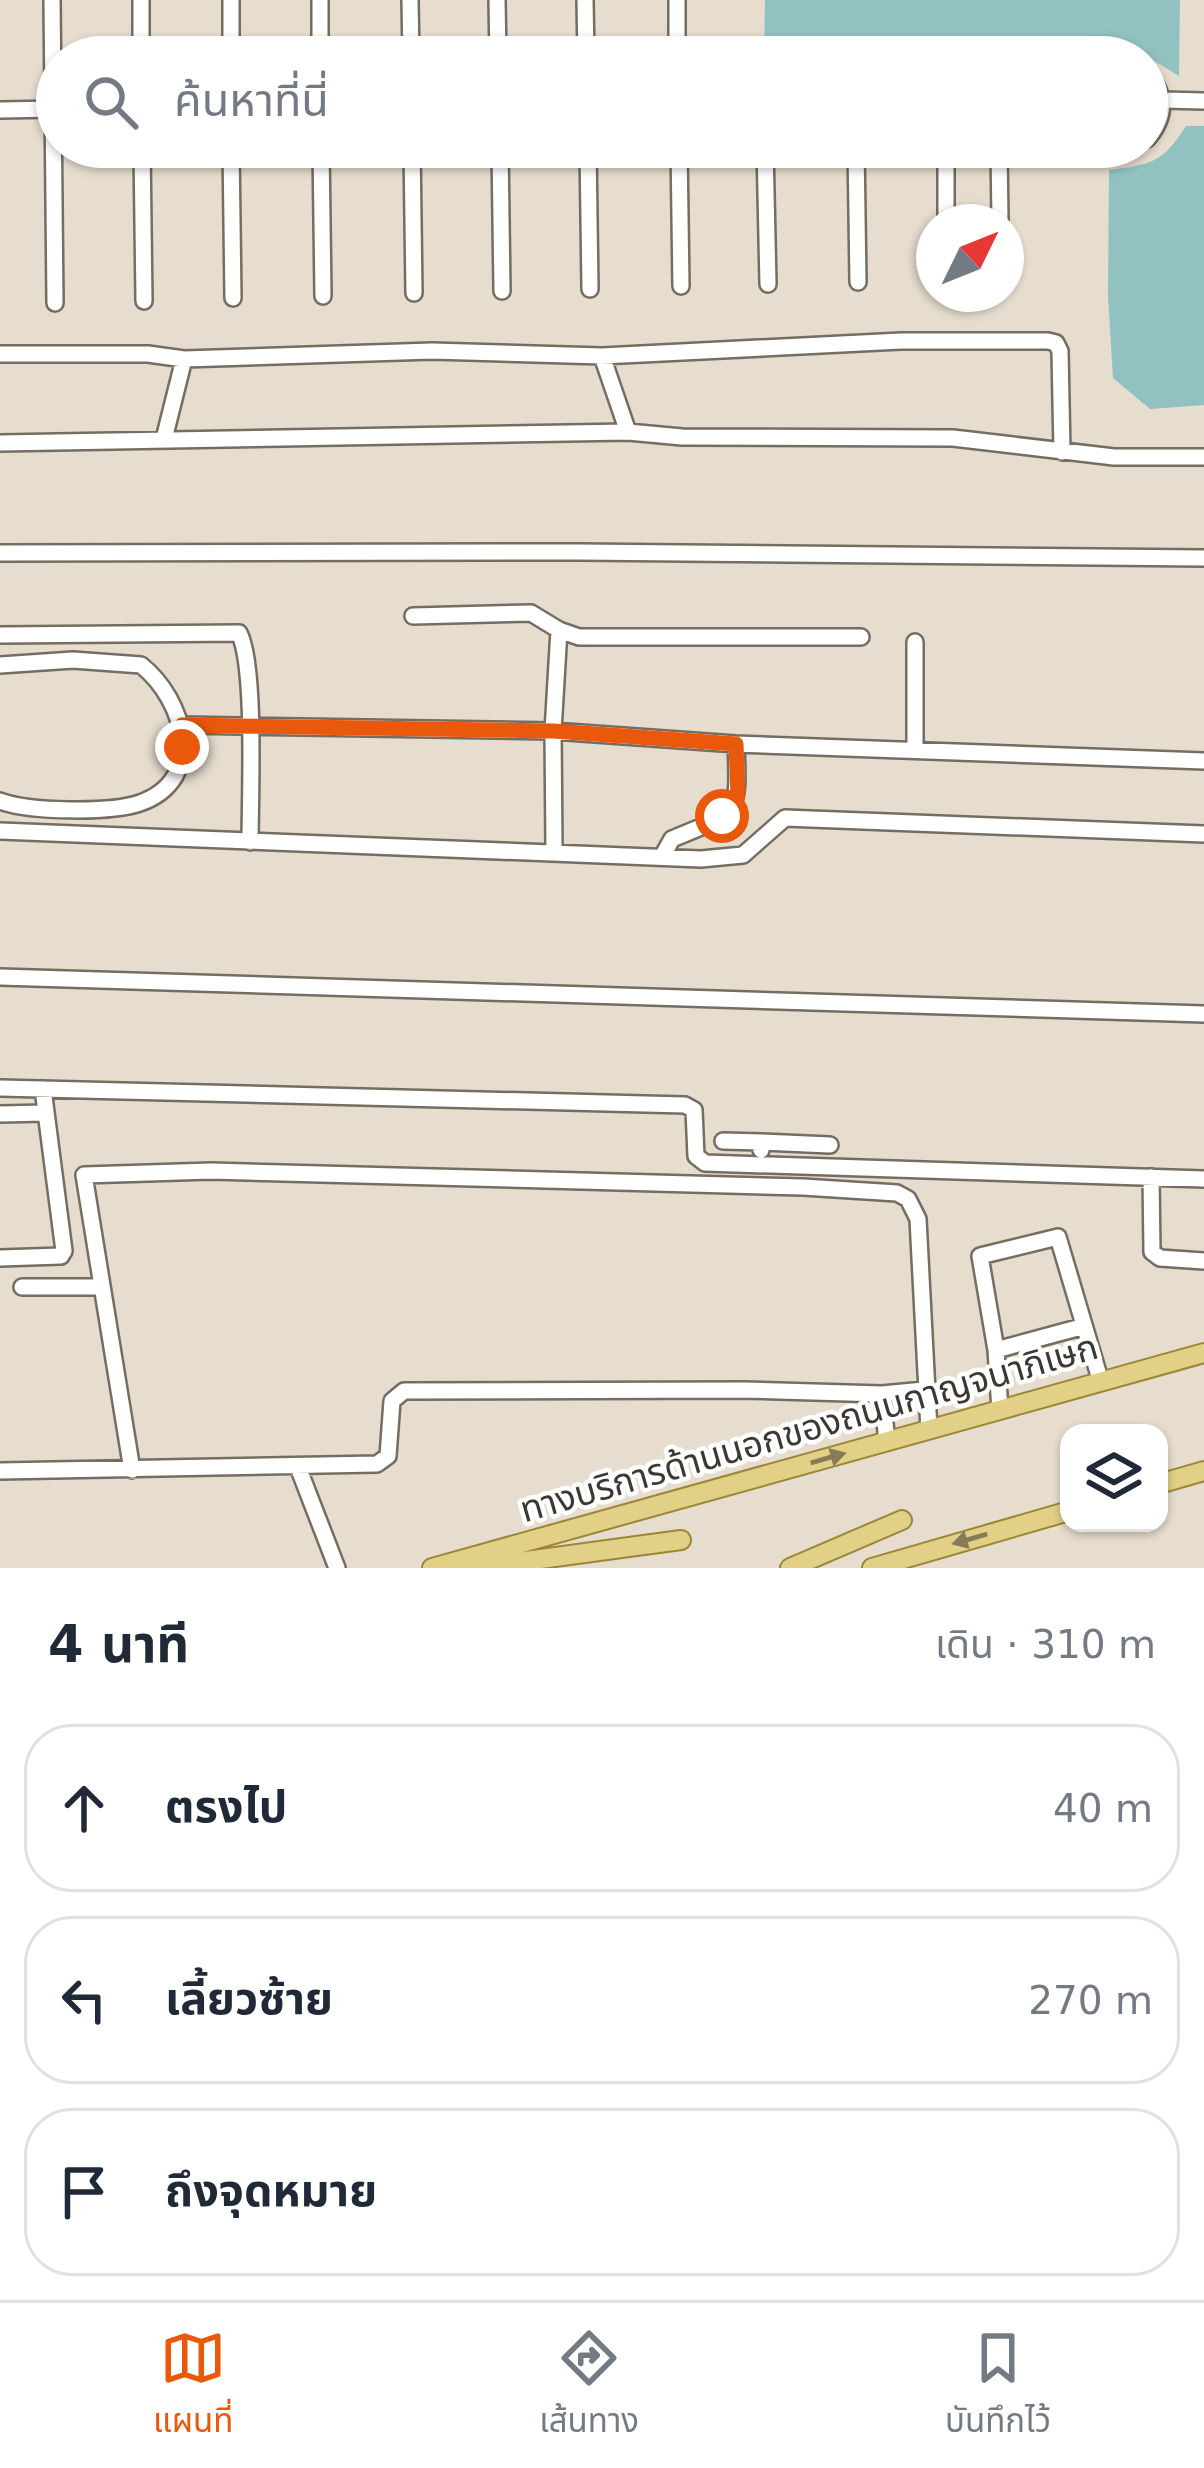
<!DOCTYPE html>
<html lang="th">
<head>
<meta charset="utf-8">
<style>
	:root { --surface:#fff; --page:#f2f2f3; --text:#1f2937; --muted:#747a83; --line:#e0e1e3; --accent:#ea580c }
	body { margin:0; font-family:"DejaVu Sans","Noto Sans Thai",sans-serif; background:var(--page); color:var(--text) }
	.controls { position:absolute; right:36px; bottom:36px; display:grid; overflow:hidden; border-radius:24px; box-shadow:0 3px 9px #0004 }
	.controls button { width:108px; height:108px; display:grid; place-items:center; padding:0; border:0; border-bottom:3px solid var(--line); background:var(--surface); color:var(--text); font:60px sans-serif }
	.compass { position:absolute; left:916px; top:204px; width:108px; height:108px; border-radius:50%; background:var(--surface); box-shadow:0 3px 9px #0004; rotate:47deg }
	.stop { position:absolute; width:36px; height:36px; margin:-27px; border:9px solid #ea580c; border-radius:50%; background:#fff }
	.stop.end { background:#ea580c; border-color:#fff; box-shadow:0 3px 12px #0008 }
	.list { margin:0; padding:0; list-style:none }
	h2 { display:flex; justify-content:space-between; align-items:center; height:156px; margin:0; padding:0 48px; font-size:51px }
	h2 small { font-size:39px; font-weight:400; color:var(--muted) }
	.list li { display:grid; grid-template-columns:78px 1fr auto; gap:36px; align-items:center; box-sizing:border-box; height:168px; margin:0 24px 24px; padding:0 24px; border:3px solid var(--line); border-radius:48px }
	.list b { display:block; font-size:45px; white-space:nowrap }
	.list em { font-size:39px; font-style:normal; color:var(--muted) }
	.icon { flex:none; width:66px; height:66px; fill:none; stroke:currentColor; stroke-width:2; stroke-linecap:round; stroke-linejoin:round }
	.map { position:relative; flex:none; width:1204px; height:1568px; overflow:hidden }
	.search { position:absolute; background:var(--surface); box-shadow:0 3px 9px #0004; left:36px; right:36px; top:36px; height:132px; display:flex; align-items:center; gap:30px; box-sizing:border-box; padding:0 42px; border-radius:66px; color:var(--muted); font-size:45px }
	.sheet { height:732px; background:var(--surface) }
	nav { display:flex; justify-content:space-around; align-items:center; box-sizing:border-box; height:168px; border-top:3px solid var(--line); background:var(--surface); font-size:33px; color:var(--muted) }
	nav a { display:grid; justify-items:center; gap:6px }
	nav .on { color:var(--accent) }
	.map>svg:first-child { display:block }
</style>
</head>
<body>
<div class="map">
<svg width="1204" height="1568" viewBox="0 0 1204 1568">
	<rect width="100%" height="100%" fill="#e6ddce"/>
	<path fill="#92c1c1" d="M765 0H1180L1179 76C1144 54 1124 42 1084 57H764Z
		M1186 126H1204V405L1150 409 1113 378 1108 296 1109 170C1153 164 1162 163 1186 126Z"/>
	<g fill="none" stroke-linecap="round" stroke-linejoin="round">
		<g stroke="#756d61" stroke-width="20">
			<path id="minor" d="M52 0 55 303
				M141 0V57
				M320 0V57
				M410 0 411 57
				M497 0 498 57
				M585 0 586 57
				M677 0V57
				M231 57V0
				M1147 72C1166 95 1167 116 1147 139
				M1163 100 1204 101
				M0 110 57 109
				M142 147 144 301
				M231 147 233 298
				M321 147 323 296
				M412 147 414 293
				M500 147 502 291
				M588 147 590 289
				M679 147 681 286
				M765 147 768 284
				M856 147 858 282
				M946 147V222
				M999 147 1000 222
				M1102 147 1120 150 1134 147
				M0 354H148L184 359 432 351 602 356 901 341H1048L1056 343 1060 351 1062 452
				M602 356 628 432
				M164 439 184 359
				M0 443 628 432 682 437 953 438 1114 457H1204
				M0 553 578 552 1204 558
				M413 616 531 613 559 630
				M0 635 239 633C256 665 250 799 250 842
				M0 665 73 660 141 665C184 699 208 779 140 803 111 813 29 812 0 801
				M182 725 553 731 736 744 1204 761
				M915 750V642
				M0 831 701 859 743 855 785 818 1204 834
				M554 850 553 731 559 630 579 637H861
				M663 855 672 839C739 811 739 817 736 744
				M0 977 1204 1014
				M0 1088 685 1105 694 1110 696 1156 705 1163 1204 1179
				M0 1114 45 1113
				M723 1141 762 1142 761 1150
				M762 1142 830 1145
				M1151 1177 1152 1252 1160 1258 1204 1261
				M0 1258 61 1256 64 1251 43 1089
				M22 1287H102
				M996 1350 1081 1327
				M882 1394 887 1442
				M1000 1410 996 1350 980 1256 1058 1237 1100 1379
				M298 1467 337 1568
				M132 1470 84 1175 211 1171 803 1187 897 1193 908 1199 918 1219 929 1430
				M0 1471 377 1464 388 1456 392 1401 404 1391 744 1390 882 1394 924 1390"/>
		</g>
		<g stroke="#9b8635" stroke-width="22">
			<path id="major" d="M1159 1484 1204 1471
				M432 1568 1204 1353
				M474 1568 681 1540
				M790 1568 902 1520
				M872 1568 1069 1511"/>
		</g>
		<use href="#minor" stroke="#fff" stroke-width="15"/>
		<use href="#major" stroke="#e2d086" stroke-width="18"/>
	</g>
	<defs><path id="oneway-solid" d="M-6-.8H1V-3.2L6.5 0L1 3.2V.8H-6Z" transform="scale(3)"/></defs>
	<g fill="#877c58">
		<use href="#oneway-solid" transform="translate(828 1458) rotate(-16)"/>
		<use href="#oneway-solid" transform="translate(970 1539) rotate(164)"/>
	</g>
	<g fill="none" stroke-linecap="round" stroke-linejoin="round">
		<path stroke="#ea580c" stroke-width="15" d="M182 747V725L553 731 736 744 738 795 722 816"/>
	</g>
	<g text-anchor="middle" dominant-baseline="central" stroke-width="9" stroke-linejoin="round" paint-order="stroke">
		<g font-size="36" fill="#3c3833" stroke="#fff">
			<text transform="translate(809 1428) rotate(-16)">ทางบริการด้านนอกของถนนกาญจนาภิเษก</text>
		</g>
	</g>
</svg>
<div class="controls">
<button><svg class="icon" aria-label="layers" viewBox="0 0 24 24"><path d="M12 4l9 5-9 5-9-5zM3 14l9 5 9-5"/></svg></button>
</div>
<svg class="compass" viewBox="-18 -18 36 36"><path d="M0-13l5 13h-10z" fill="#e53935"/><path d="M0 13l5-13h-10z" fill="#747a83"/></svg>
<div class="stop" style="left:722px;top:816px"></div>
<div class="stop end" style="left:182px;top:747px"></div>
<div class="search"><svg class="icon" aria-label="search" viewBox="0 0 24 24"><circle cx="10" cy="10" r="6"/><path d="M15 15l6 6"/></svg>ค้นหาที่นี่</div>
</div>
<section class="sheet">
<h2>4 นาที<small>เดิน · 310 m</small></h2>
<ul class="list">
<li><svg class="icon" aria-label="ahead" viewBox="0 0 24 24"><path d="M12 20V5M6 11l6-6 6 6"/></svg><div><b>ตรงไป</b></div><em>40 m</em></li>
<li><svg class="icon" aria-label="left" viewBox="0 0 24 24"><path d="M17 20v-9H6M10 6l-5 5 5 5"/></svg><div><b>เลี้ยวซ้าย</b></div><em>270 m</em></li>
<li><svg class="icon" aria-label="arrive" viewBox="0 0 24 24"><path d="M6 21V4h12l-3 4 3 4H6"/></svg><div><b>ถึงจุดหมาย</b></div></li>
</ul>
</section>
<nav>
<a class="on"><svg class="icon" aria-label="map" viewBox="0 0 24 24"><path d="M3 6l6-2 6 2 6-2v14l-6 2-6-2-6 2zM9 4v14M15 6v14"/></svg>แผนที่</a>
<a><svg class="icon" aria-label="directions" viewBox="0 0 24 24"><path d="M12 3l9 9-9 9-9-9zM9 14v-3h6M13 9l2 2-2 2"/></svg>เส้นทาง</a>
<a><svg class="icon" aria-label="saved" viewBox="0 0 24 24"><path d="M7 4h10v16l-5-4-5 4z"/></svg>บันทึกไว้</a>
</nav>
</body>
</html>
